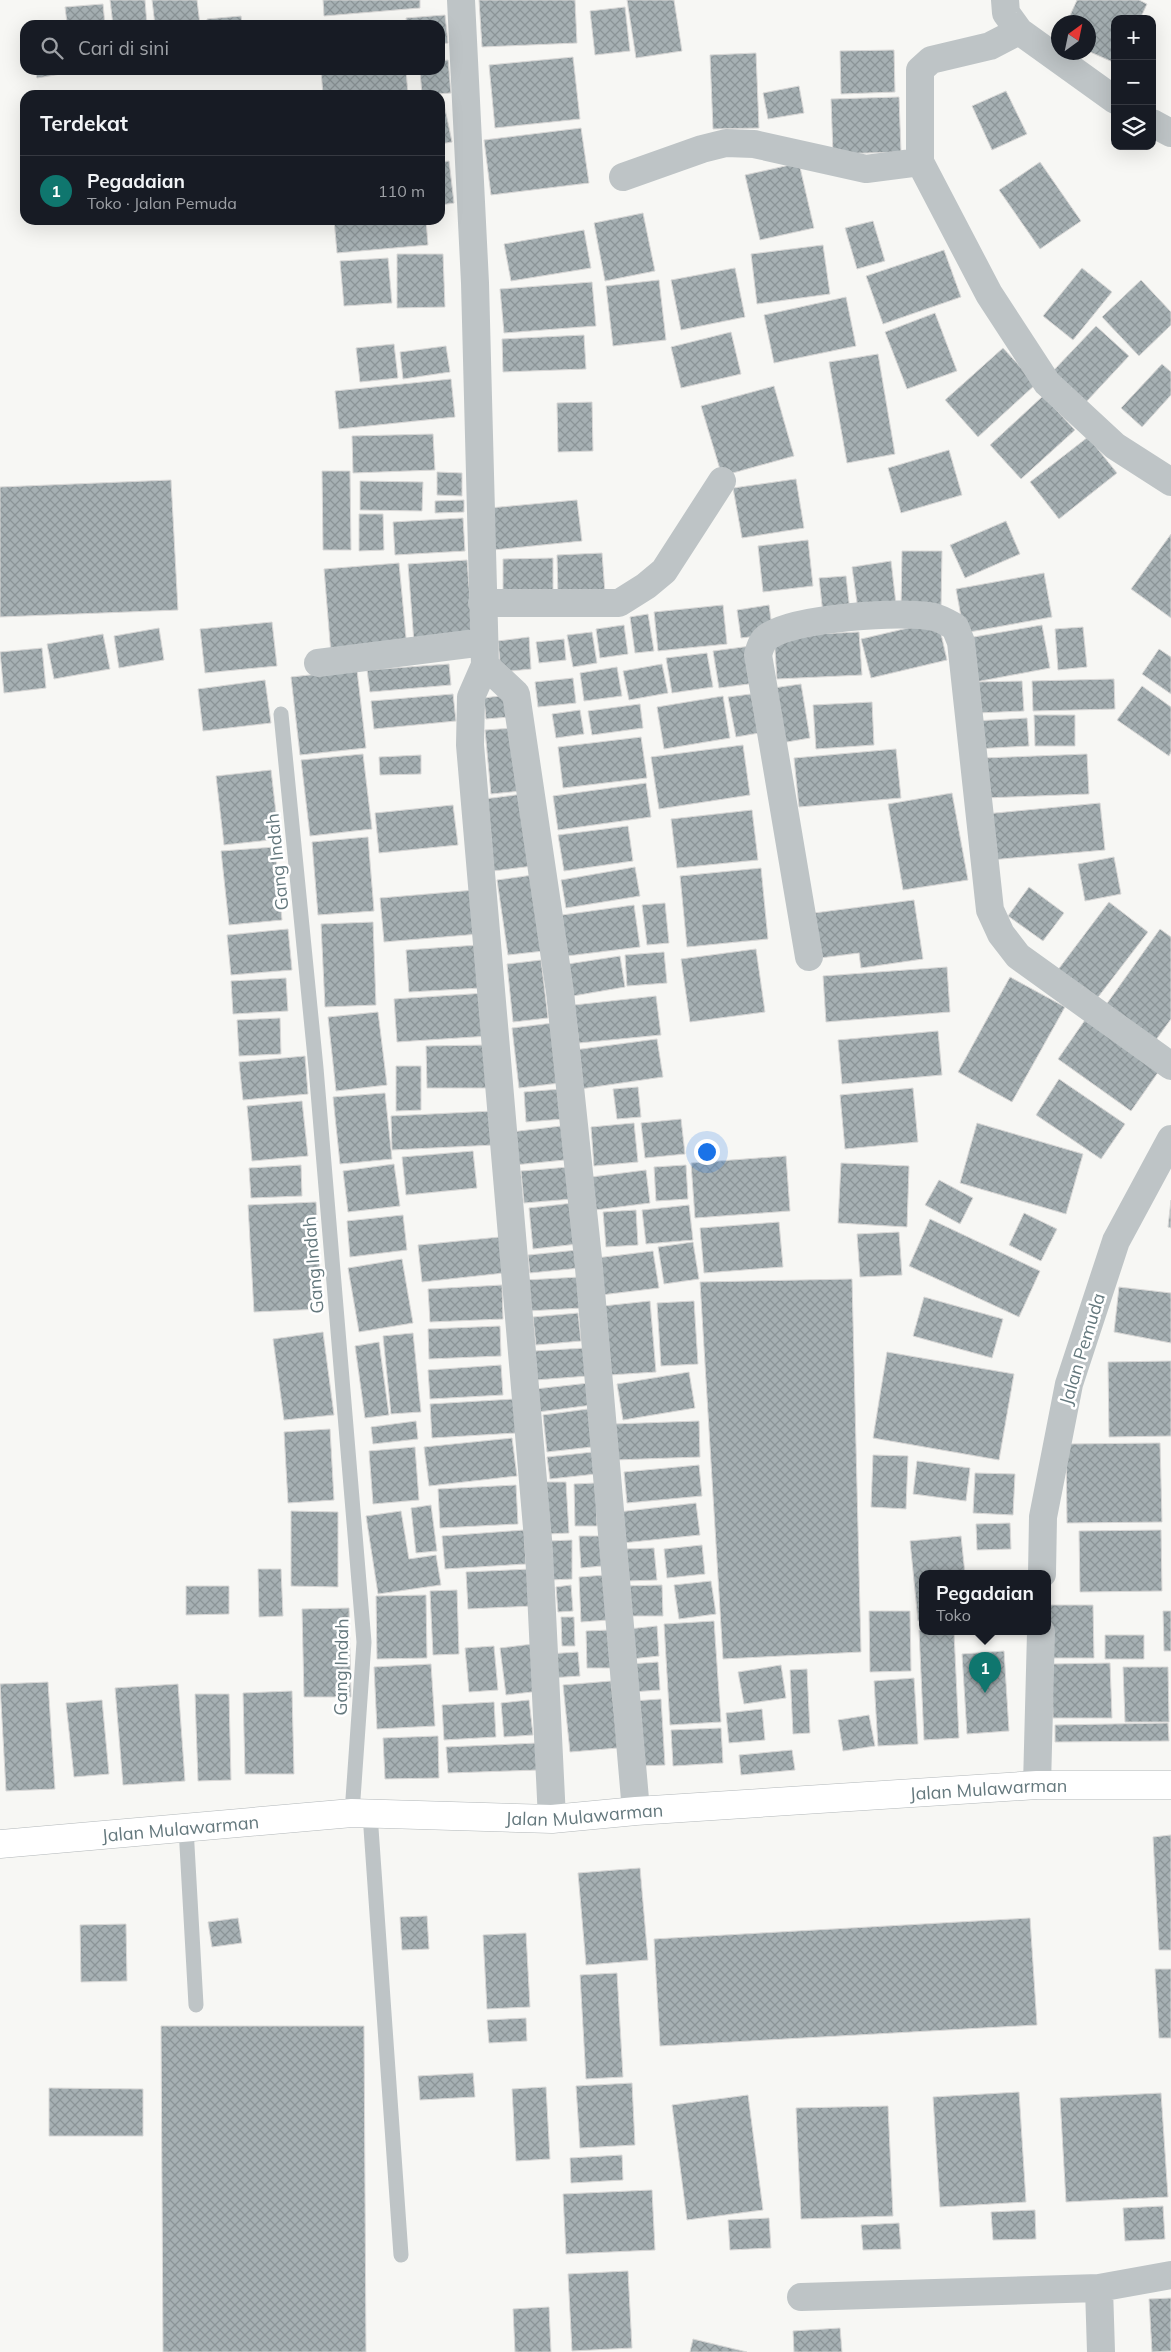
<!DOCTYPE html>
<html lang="id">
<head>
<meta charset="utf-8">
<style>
	:root { --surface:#171b24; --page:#20242c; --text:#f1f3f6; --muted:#9ea1a6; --line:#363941; --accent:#0f766e }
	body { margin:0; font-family:Mulish,sans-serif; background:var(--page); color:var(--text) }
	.controls { position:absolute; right:15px; top:15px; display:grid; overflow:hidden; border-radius:10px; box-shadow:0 5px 20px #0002 }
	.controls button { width:45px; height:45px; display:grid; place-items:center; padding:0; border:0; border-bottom:1px solid var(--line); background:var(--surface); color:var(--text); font:25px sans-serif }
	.compass { position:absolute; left:1051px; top:15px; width:45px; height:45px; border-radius:50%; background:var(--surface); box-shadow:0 5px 20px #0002; rotate:33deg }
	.you { position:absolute; left:706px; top:1151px; width:18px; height:18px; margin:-12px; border:4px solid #fff; border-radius:50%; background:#1a73e8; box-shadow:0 0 0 8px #1a73e833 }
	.badge { display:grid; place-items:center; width:32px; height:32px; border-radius:50%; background:var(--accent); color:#fff; font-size:16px; font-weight:700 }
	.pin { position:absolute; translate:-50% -41px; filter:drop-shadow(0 1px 2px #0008) }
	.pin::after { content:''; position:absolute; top:26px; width:18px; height:15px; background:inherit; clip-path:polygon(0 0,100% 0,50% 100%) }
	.popup { position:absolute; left:919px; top:1570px; width:132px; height:65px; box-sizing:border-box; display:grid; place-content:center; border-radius:10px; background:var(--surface); filter:drop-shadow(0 1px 4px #0005); font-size:16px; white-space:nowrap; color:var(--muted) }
	.popup b { font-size:19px; color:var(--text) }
	.popup::after { content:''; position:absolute; left:50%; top:100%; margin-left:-10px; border:10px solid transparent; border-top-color:var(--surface) }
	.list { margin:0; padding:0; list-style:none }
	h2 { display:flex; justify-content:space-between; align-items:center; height:65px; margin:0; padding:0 20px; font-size:21px }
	h2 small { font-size:16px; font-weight:400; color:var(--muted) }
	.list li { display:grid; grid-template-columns:32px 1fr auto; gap:15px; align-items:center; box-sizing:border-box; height:70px; padding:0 20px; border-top:1px solid var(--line) }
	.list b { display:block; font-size:19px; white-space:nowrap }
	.list p { margin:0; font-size:16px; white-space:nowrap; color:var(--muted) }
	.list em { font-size:16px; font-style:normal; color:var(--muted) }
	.icon { flex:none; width:28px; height:28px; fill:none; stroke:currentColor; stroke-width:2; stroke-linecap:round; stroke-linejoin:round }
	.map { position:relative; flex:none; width:1171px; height:2352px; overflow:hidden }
	.search { position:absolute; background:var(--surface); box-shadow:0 5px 20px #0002; left:20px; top:20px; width:425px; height:55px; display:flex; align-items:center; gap:12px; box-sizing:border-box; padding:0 18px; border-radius:15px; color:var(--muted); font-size:19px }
	.panel { position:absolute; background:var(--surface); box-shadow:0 5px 20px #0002; left:20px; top:90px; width:425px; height:135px; border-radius:15px }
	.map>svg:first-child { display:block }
</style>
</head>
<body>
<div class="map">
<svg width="1171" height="2352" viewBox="0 0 1171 2352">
	<defs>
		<pattern id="building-cross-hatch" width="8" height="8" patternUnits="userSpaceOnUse" patternTransform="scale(1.25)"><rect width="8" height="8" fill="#a6b0b3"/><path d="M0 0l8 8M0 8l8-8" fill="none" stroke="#8b9497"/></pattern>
	</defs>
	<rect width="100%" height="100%" fill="#f7f7f4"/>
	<path fill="url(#building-cross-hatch)" stroke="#d9d8d7" d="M110 0H145L147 25H113Z
		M152 0H197L200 25H155Z
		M323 0H420V8L324 16Z
		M479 0H575L577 43 482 47Z
		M627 0H674L682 51 636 58Z
		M1077 0H1139L1147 4 1140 19H1115V63L1088 51V22H1067Z
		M103 4 105 25H54L67 23 65 7Z
		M625 7 630 51 595 55 590 11Z
		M445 15 448 43 440 44V25H407L406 18Z
		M241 16 242 25H207V19Z
		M894 50 895 92 841 94 840 51Z
		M756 53 759 128 713 129 710 55Z
		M573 57 580 119 495 128 489 65Z
		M448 60 451 93 422 95 420 70H440V61Z
		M35 70H85L37 78Z
		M321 70H406L408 95H323Z
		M799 86 804 113 768 119 763 93Z
		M1006 91 1027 134 992 150 972 106Z
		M899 97 901 152 833 154 831 99Z
		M443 99 452 142 440 144V100Z
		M581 128 589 183 491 195 484 140Z
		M449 161 454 203 440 205V162Z
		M1040 162 1081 221 1040 249 999 190Z
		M799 163 814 228 760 240 745 175Z
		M643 213 655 271 605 281 594 223Z
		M334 220H426L428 245 337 253Z
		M873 221 885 261 857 269 845 228Z
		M584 230 591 268 511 281 504 244Z
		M823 245 830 294 757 304 751 254Z
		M944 250 961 297 883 324 866 276Z
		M397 254H443L445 307 397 308Z
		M388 258 392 303 344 306 340 261Z
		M735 268 745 317 681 330 671 280Z
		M1082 268 1112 292 1073 340 1043 316Z
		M659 280 666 340 613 346 606 286Z
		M1141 280 1171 312V325L1139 356 1102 317Z
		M592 282 596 326 504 333 500 289Z
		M846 297 856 346 774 363 764 315Z
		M935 313 957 371 907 389 885 332Z
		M1096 326 1129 356 1086 402 1053 371Z
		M731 332 741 374 681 388 671 347Z
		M584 335 586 369 503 372 502 339Z
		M394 344 398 378 360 382 356 348Z
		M446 346 450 372 403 379 400 352Z
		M1003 348 1036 384 978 437 945 400Z
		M878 354 895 454 847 463 829 362Z
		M1162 364 1171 372V395L1142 427 1121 408Z
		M451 379 455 417 339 429 335 391Z
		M774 386 794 456 722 476 701 406Z
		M1043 396 1075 430 1021 479 990 445Z
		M592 402 593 451 558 452 557 403Z
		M433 434 435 470 353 473 352 436Z
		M1088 437 1117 473 1059 519 1030 482Z
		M949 450 962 495 901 513 888 468Z
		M322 471H350L351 550H323Z
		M437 472 462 473V496L437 495Z
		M796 479 804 528 742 538 733 488Z
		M171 480 178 610 0 617V487Z
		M360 481 423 482 422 511 360 510Z
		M464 500V512L435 513V501Z
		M577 500 582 541 493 550 489 508Z
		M359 514H383L384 550 359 551Z
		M463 518 465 551 395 555 393 522Z
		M1006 521 1020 554 965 578 950 545Z
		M1171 534V618L1131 589Z
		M808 540 813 586 763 592 758 546Z
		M902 551H942L941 609 901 608Z
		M602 553 605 593 558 595 557 555Z
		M553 558V594H503V559Z
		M467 560 473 639 414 643 408 564Z
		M891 561 896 604 858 610 852 567Z
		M399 563 407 648 331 654 324 569Z
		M1044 573 1052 617 964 633 956 589Z
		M846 576 850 611 823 614 819 578Z
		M723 605 727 644 658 651 654 612Z
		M769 605 773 634 741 638 737 610Z
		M648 614 654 651 635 653 630 617Z
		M938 621 947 660 871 678 861 639Z
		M272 622 277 666 205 673 200 629Z
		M624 625 628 654 600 658 596 629Z
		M1042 625 1050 668 970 683 962 639Z
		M1083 627 1087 667 1058 670 1055 629Z
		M159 628 164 660 119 668 114 636Z
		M592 632 597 663 573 667 567 635Z
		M859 632 862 675 777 679 774 636Z
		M103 634 110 669 54 679 47 644Z
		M529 637 531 669 501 672 498 641Z
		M564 639 566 660 539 663 536 642Z
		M751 646 756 683 719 688 713 651Z
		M42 648 46 688 4 693 0 652Z
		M1159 649 1171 657V694L1142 674Z
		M707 653 713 687 672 693 666 658Z
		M449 664 451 685 370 692 367 670Z
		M662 664 668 693 629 700 623 671Z
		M617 667 622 696 584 701 580 673Z
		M357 670 366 748 300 755 291 677Z
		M573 678 576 703 538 707 535 682Z
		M1114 679 1115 709 1033 711 1032 681Z
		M265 680 271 723 203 731 198 689Z
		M1022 681 1024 711 977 713 975 682Z
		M801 684 810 738 781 743 773 688Z
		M1142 686 1171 707V752L1169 756 1117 720Z
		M453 694 456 721 374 729 371 701Z
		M751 694 759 733 736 737 728 697Z
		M507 695 509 717 486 719 484 698Z
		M723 696 730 738 664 749 657 707Z
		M872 702 874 745 816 749 813 705Z
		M640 704 643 728 592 735 588 711Z
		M580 710 584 734 556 738 552 714Z
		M1034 715H1075V746H1035Z
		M1027 718 1029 746 975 749 974 721Z
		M514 728 521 791 491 794 485 730Z
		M641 737 647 778 563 788 558 747Z
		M743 745 750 795 659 809 651 757Z
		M896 749 901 798 799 807 794 758Z
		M363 754 372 829 310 836 301 760Z
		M1087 754 1089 794 985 798 983 758Z
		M421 755V774L380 775 379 757Z
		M271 770 279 839 224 845 216 776Z
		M646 783 651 817 558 830 553 796Z
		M952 793 968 880 903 890 888 804Z
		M523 794 533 866 493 871 484 799Z
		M1100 803 1105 850 990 860 985 814Z
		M453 805 458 845 379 853 375 813Z
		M752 810 758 860 677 868 671 819Z
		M628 826 633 861 564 871 558 835Z
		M368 837 374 911 318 915 312 842Z
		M275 847 282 920 229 925 221 851Z
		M1114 857 1121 894 1085 901 1078 864Z
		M635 867 640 896 566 908 561 880Z
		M761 868 768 939 687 947 680 876Z
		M533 875 544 951 508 955 497 880Z
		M1029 887 1064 913 1043 941 1008 916Z
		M475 890 479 934 384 942 380 898Z
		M914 900 923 959 861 968 859 953 820 958 814 913Z
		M1109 902 1148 932 1092 1005 1054 975Z
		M665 903 669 943 647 945 642 905Z
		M634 905 640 947 567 956 562 915Z
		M373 922 376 1005 325 1007 321 924Z
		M288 929 292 970 231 975 227 935Z
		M1160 929 1171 937V1019L1153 1044 1103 1009Z
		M478 945 481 988 409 992 406 950Z
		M756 949 765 1012 690 1022 681 959Z
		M664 952 667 983 627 986 625 955Z
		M620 956 625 987 573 996 568 964Z
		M541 960 548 1018 513 1022 507 964Z
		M947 967 950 1012 826 1022 823 976Z
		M1010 977 1065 1007 1012 1102 958 1072Z
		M286 978 288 1011 233 1014 231 981Z
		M486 993 489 1036 397 1042 394 999Z
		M656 996 661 1035 579 1043 574 1005Z
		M378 1012 387 1085 336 1091 328 1017Z
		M280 1018 281 1054 239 1056 237 1020Z
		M1085 1020 1159 1071 1131 1111 1058 1059Z
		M553 1023 560 1083 519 1088 512 1028Z
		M938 1031 942 1075 842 1084 838 1040Z
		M657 1039 663 1077 580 1089 574 1050Z
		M487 1045 488 1088H427L426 1046Z
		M305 1056 308 1094 243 1100 239 1062Z
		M396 1066H421V1110L396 1111Z
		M1059 1079 1125 1124 1101 1159 1036 1115Z
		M638 1087 641 1117 617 1119 613 1089Z
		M913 1088 918 1142 845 1149 840 1095Z
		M561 1089 563 1119 526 1122 524 1092Z
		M385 1093 392 1159 340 1164 333 1097Z
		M302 1101 308 1156 252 1161 247 1106Z
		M493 1111 494 1145 392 1150 391 1116Z
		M681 1119 685 1154 645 1158 641 1123Z
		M634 1123 638 1162 594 1166 591 1127Z
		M977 1123 1083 1154 1066 1214 960 1183Z
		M561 1126 565 1160 514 1165 511 1132Z
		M473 1151 477 1188 406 1195 402 1157Z
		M786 1156 790 1211 695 1218 691 1163Z
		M841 1163 909 1166 907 1227 838 1223Z
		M394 1164 400 1206 348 1212 343 1171Z
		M301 1165 302 1196 251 1198 249 1168Z
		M686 1165 688 1199 656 1201 654 1167Z
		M569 1167 572 1199 524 1203 521 1171Z
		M646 1170 650 1203 595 1210 591 1177Z
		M939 1180 973 1198 960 1224 925 1205Z
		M1171 1200V1228L1168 1227Z
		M316 1202 322 1309 254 1312 248 1205Z
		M573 1203 578 1244 533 1249 529 1208Z
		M689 1205 693 1240 646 1244 642 1210Z
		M636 1210 638 1245 606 1247 603 1212Z
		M1024 1213 1057 1229 1041 1261 1009 1245Z
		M403 1215 407 1250 350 1257 347 1221Z
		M930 1219 1040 1271 1019 1317 909 1266Z
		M779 1222 783 1267 704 1273 700 1228Z
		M899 1232 902 1275 860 1277 857 1234Z
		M500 1237 504 1273 422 1282 418 1245Z
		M693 1242 699 1279 664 1284 658 1247Z
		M578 1250 580 1268 530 1273 528 1255Z
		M653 1251 659 1288 601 1295 596 1258Z
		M402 1259 413 1323 359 1332 348 1268Z
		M580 1277 582 1308 527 1311 525 1280Z
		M852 1279 861 1652 723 1659 700 1282Z
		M502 1285 503 1319 430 1322 428 1289Z
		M1119 1287 1171 1293V1343L1114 1332Z
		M924 1297 1003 1319 992 1358 913 1336Z
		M650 1301 656 1372 610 1375 603 1306Z
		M694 1301 698 1364 661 1366 657 1303Z
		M578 1313 581 1341 536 1345 533 1317Z
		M500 1326 501 1356 429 1359 428 1329Z
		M323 1332 334 1415 284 1420 273 1339Z
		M413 1333 421 1412 391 1414 383 1336Z
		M379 1342 389 1415 365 1418 355 1346Z
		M585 1348 588 1376 536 1380 534 1351Z
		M887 1352 1014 1374 999 1460 873 1438Z
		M1171 1361V1436L1109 1437 1108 1362Z
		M501 1365 503 1395 430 1399 428 1370Z
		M689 1372 695 1408 623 1420 617 1384Z
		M589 1383 592 1405 538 1412 535 1389Z
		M514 1399 516 1433 432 1438 430 1404Z
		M588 1409 592 1447 547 1452 543 1415Z
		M416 1421 418 1439 373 1444 371 1427Z
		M699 1421 700 1457 614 1460 613 1424Z
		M330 1429 334 1500 288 1503 284 1432Z
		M512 1438 517 1476 429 1486 424 1447Z
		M1160 1443 1162 1522 1067 1523 1066 1444Z
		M415 1447 419 1500 373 1504 369 1451Z
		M593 1452 596 1474 550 1479 547 1457Z
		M873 1455 908 1456 906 1509 871 1507Z
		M917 1461 970 1468 966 1501 913 1494Z
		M699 1465 702 1496 627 1503 624 1472Z
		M975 1473 1015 1474 1013 1515 973 1513Z
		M545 1482H566L569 1533 548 1534Z
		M596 1483 597 1526H575L574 1484Z
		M516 1485 518 1524 440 1528 438 1489Z
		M696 1503 700 1535 622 1543 618 1512Z
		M431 1505 437 1551 416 1553 411 1508Z
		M291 1511 338 1512V1587L291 1586Z
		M401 1511 409 1559 436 1555 441 1585 378 1594 366 1516Z
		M1010 1523 1011 1549 977 1550 976 1524Z
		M524 1530 526 1564 445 1569 442 1536Z
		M1161 1530 1162 1591 1080 1592 1079 1531Z
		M579 1536H600L602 1566 581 1568Z
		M961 1536 965 1574H922V1621H918L910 1541Z
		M572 1540V1579L550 1580 549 1541Z
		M702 1545 705 1574 667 1578 664 1549Z
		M654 1548 657 1580 627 1581 624 1549Z
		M258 1569H281L283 1616 259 1617Z
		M531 1569 533 1606 468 1609 466 1572Z
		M606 1575 609 1620 581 1622 579 1577Z
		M711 1581 716 1614 679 1619 674 1585Z
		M571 1585 573 1611 558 1612 556 1587Z
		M662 1585 663 1616H622V1586Z
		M186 1586H229V1614L186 1615Z
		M457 1590 459 1654 433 1655 430 1591Z
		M426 1595 427 1658 377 1659 376 1596Z
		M1048 1605H1093L1094 1658H1049Z
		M349 1608 351 1697H304L302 1609Z
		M869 1611H910L911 1671 870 1672Z
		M1163 1611H1171V1651H1164Z
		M561 1617H574L575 1646H562Z
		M714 1621 721 1722 670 1725 664 1624Z
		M657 1626 659 1656 631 1659 628 1629Z
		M610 1630 611 1668H587L586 1631Z
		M919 1630 954 1632 959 1738 924 1740Z
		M1105 1635H1144V1659H1105Z
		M533 1644 540 1691 506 1695 500 1648Z
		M494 1646 498 1690 469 1692 465 1648Z
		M1004 1651 1009 1731 967 1734 962 1654Z
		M578 1652 580 1676 549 1678 547 1654Z
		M658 1662 660 1690 632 1692 630 1664Z
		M1110 1663 1112 1718H1053L1052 1664Z
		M431 1664 435 1726 377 1729 374 1667Z
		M781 1665 786 1698 744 1704 738 1672Z
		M1123 1667H1168L1169 1722H1125Z
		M807 1669 810 1733 793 1734 790 1670Z
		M914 1678 918 1744 878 1746 874 1681Z
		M611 1681 618 1748 570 1752 563 1685Z
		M48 1682 55 1789 6 1791 0 1684Z
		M178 1684 185 1781 123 1785 115 1688Z
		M292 1691 294 1774H245L243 1693Z
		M195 1694H229L231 1780 198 1781Z
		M661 1699 665 1765 637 1766 633 1701Z
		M102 1700 109 1774 74 1777 66 1703Z
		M529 1700 533 1735 504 1737 501 1703Z
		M494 1702 496 1737 444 1740 442 1705Z
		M762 1709 765 1740 729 1743 726 1713Z
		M869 1715 875 1746 843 1751 838 1720Z
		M1168 1723 1169 1741 1055 1742V1725Z
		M721 1728 723 1763 673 1766 671 1730Z
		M438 1736 439 1778 385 1779 383 1738Z
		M538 1743 539 1770 448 1773 446 1747Z
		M792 1750 795 1770 741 1775 739 1755Z
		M1171 1835V1950H1159L1153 1837Z
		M640 1868 648 1960 586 1965 578 1873Z
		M427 1916 429 1949 402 1950 400 1917Z
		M238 1918 242 1943 212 1947 208 1922Z
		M1030 1918 1037 2025 660 2046 654 1939Z
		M126 1924 127 1981 81 1982 80 1925Z
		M526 1933 530 2007 487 2009 483 1935Z
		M1155 1969H1171V2038H1159Z
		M617 1973 623 2077 586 2079 580 1975Z
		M526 2018 527 2041 489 2043 487 2020Z
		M161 2026H364L366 2352H163Z
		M473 2073 475 2097 420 2100 418 2076Z
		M632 2083 635 2145 580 2148 576 2086Z
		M546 2087 550 2159 516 2161 512 2089Z
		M49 2088 143 2089V2136H49Z
		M1019 2092 1026 2202 940 2207 933 2097Z
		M1161 2093 1168 2197 1066 2202 1060 2098Z
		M748 2095 763 2210 687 2220 672 2105Z
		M888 2106 893 2216 801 2219 796 2108Z
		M622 2155 623 2180 571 2183 570 2158Z
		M652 2190 655 2250 566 2254 563 2194Z
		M1163 2206 1165 2239 1125 2241 1123 2208Z
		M1035 2210 1036 2239 993 2240 991 2212Z
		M769 2218 771 2248 730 2250 728 2220Z
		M899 2223 901 2249 863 2250 861 2225Z
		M628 2271 632 2348 572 2351 568 2274Z
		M1171 2298V2351L1152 2352 1149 2299Z
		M549 2307 551 2352H515L513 2309Z
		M840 2328 842 2352H794L793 2331Z
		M693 2339 747 2352H690Z"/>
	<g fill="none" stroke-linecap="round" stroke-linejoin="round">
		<g stroke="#b2b7b9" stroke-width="29">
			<g id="trunk">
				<path id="s1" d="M0 1844 352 1813 552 1819 636 1811 1037 1785H1171"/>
			</g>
		</g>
		<path stroke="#bec4c6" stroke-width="15" d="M281 714 316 1068 364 1642 352 1813
			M370 1814 401 2255
			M186 1828 196 2005"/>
		<path stroke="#bec4c6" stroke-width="28" d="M461 0 475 283 485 665 471 697 470 745 539 1551 552 1819
			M1005 0 1006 13 1019 31 1115 100
			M1019 31 990 46 931 60 920 70V162L989 294 1047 383 1115 446 1171 482
			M1152 123 1171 133
			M623 177 702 149 726 143 754 144 866 169 920 162
			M482 603H619L646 586 664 571 722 481
			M318 663 484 642
			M485 665 516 694 560 992 589 1268 636 1811
			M809 957 758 655C760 647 762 640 769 636 795 618 903 610 934 617 942 619 948 623 955 627L961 642 990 910 1001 934 1018 956 1171 1066
			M1042 1574 1043 1517 1069 1384 1116 1241 1171 1139
			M1037 1785 1041 1632
			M1099 2288 1101 2352
			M801 2297 1099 2288 1171 2275"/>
		<use href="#trunk" stroke="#fff" stroke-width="28"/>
	</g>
	<g text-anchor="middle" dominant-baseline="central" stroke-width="5" stroke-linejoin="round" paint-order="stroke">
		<g font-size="18" fill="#64787d" stroke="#fff">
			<text transform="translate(277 862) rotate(-96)">Gang Indah</text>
			<text transform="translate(313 1265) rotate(-95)">Gang Indah</text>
			<text transform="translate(1082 1349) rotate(-73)">Jalan Pemuda</text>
			<text transform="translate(341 1667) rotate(-89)">Gang Indah</text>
			<text stroke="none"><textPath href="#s1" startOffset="991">Jalan Mulawarman</textPath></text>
			<text stroke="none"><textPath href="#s1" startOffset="586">Jalan Mulawarman</textPath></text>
			<text stroke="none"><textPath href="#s1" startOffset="181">Jalan Mulawarman</textPath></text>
		</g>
	</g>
</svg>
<div class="controls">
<button>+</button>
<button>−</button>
<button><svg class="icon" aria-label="layers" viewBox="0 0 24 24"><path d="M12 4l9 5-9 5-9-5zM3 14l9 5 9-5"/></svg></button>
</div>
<svg class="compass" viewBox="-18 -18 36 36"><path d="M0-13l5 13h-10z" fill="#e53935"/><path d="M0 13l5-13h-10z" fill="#9ea1a6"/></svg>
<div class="you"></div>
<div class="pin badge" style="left:985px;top:1693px">1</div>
<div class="popup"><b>Pegadaian</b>Toko</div>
<div class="search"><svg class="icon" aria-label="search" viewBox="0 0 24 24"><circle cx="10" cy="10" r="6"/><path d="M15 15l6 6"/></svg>Cari di sini</div>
<section class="panel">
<h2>Terdekat<small></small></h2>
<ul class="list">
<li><span class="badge">1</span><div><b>Pegadaian</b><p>Toko · Jalan Pemuda</p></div><em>110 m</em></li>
</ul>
</section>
</div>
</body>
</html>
